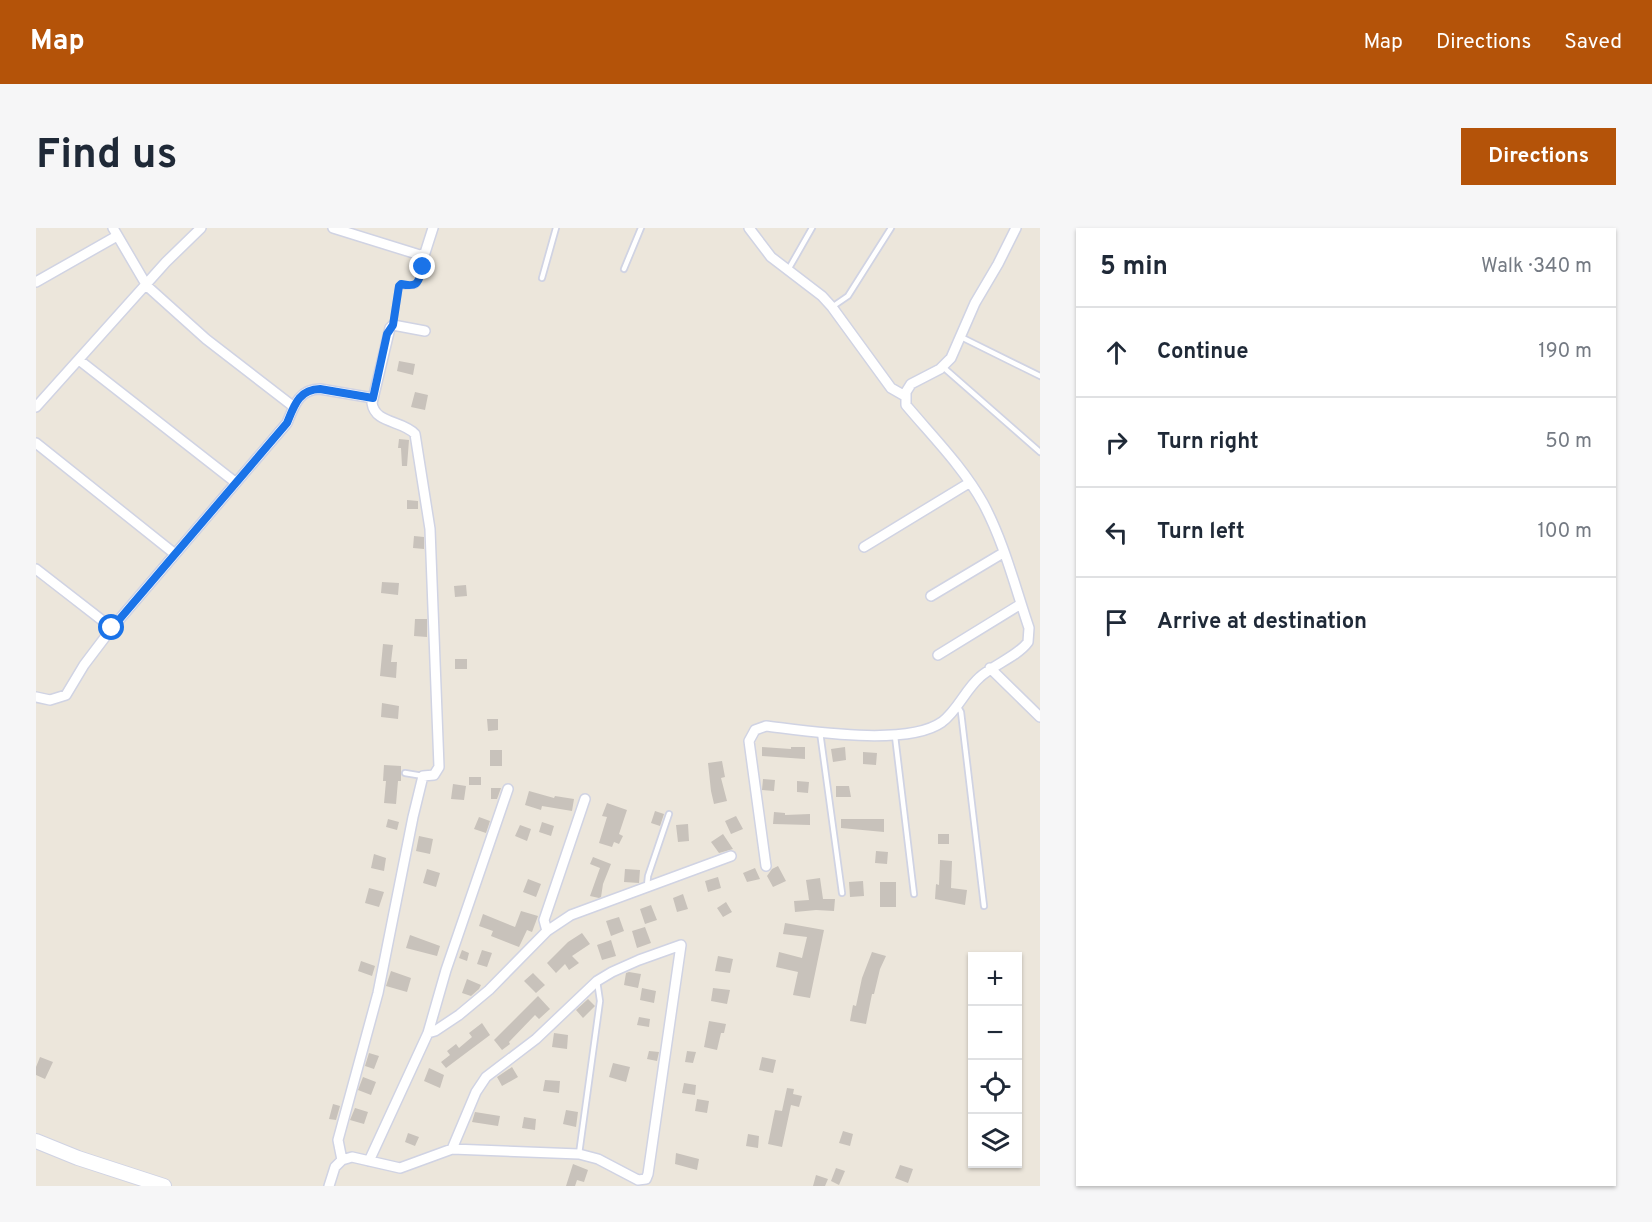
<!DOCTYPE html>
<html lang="en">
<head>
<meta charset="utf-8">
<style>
	:root { --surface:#fff; --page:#f6f6f7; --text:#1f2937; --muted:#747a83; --line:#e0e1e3; --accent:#b45309 }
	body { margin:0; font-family:Overpass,sans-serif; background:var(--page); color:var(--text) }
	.controls { position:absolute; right:18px; bottom:18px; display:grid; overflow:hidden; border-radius:0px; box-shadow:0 2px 4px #0004 }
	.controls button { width:54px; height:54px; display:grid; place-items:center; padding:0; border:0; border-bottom:2px solid var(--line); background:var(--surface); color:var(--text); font:30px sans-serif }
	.stop { position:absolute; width:18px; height:18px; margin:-14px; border:4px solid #1a73e8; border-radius:50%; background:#fff }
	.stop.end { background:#1a73e8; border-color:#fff; box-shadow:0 2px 6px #0008 }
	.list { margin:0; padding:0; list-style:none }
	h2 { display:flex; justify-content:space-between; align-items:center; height:78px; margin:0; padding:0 24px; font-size:26px }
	h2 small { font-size:20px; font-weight:400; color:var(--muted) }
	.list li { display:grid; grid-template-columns:39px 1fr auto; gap:18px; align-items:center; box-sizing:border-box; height:90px; padding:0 24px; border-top:2px solid var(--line) }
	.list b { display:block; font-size:22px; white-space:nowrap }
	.list em { font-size:20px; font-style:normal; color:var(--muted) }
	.icon { flex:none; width:33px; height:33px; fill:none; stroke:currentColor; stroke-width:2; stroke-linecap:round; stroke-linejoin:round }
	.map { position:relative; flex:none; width:1004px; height:958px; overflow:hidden; border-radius:0px }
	header { display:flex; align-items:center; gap:36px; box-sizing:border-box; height:84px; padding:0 30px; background:var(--accent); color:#fff }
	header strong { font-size:28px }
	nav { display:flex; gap:33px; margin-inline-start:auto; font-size:21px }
	.intro { display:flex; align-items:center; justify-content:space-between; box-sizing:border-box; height:144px; padding:0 36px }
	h1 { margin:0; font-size:42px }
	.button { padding:15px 27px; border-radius:0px; background:var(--accent); color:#fff; font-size:21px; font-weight:700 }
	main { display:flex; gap:36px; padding:0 36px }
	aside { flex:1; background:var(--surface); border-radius:0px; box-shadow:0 2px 4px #0004 }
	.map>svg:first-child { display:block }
</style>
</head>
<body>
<header>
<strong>Map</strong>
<nav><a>Map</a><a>Directions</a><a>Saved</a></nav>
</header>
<div class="intro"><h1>Find us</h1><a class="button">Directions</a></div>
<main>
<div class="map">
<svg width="1004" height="958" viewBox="0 0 1004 958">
	<rect width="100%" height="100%" fill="#ece6db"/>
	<path fill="#c8c2bb" d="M363 133 379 136 377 147 361 143Z
		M379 164 392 167 389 182 375 179Z
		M363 211 373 212 371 238H366L365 220H362Z
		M371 272 382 273V281H371Z
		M378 308 388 309V321L377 320Z
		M346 354 363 355 362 367 345 365Z
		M430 357 431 368 419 369 418 358Z
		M379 391H391V409L378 408Z
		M347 416 357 417 355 434H361L360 450 344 448Z
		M419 431H431V441H419Z
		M346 475 363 478 362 491 345 489Z
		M451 491H462V502L452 503Z
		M726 519 755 521V519H769V531L726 528Z
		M809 519 810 532 797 534 795 521Z
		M454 522H466V538H454Z
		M827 524 841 525 840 537 827 536Z
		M686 533 689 549 685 550 691 573 678 576 675 563 672 535Z
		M348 537 365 538V553H362L360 576 348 575 350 553H347Z
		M433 549H445V557H433Z
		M727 551 739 552 738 563 726 562Z
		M761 553 773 554 772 565 761 564Z
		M417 556 430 558 428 572 415 571Z
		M800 558H813L815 569H800Z
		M455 560H465L461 571H455Z
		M493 563 518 570 519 568 538 571 536 583 506 578 505 582 489 577Z
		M571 575 591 582 583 606 587 608 583 616 578 614 576 619 563 615 571 589 566 588Z
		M619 583 628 586 624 598 615 595Z
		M738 584 749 585V587L774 586V597L737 596Z
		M700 588 707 601 695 606 689 593Z
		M443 589 454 593 450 605 438 601Z
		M352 591 363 594 361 602 350 599Z
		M805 591H848V604L805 600Z
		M506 594 518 598 515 608 503 604Z
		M652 596 653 613 642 614 640 597Z
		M484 597 495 601 491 613 479 608Z
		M687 606 697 621 683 625 675 614Z
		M902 606H913V616H902Z
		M383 608 397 611 394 626 380 623Z
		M840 623 852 624 851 636 839 635Z
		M338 626 350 630 348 643 335 640Z
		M557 629 575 636 567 656 565 669 563 670 554 668 564 640 554 636Z
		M904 632 916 633 915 660 931 662 929 677 899 671 900 656 903 657Z
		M742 638 750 653 737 659 731 648 736 641Z
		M719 640 724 651 711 654 707 645Z
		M391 641 404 645 400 659 387 655Z
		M589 641 604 642 603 655 588 654Z
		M682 649 685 660 672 664 669 653Z
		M784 650 787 671H799L798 683 780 682 759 684 758 673 773 672 770 652Z
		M492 651 505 656 500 669 487 664Z
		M827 653 828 668 814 669 813 654Z
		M844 654H860V679H844Z
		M333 660 348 664 343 679 329 675Z
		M647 666 652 681 641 684 637 670Z
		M690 674 696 684 687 689 681 680Z
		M615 677 621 692 609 696 604 681Z
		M485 683 502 688 496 704 491 702 483 719 455 708 457 703 443 698 447 686 479 699Z
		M583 689 588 703 575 708 570 693Z
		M749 695 788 702 774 770 757 767 762 744 740 739 743 724 766 730 771 709 747 706Z
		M609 699 615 715 601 720 596 703Z
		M546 705 554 716 536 728 543 735 533 742 529 736 520 745 511 735 532 714Z
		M374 707 404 718 401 728 370 720Z
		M575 712 580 728 566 732 561 717Z
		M426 722 433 725 431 733 423 730Z
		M446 722 456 725 451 739 441 736Z
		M836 724 850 728 844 741 838 766H836L830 796 814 793 817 777 820 778 826 750Z
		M682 728 697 731 694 745 679 743Z
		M325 733 339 738 336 748 322 743Z
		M355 743 375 750 371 764 350 758Z
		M593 744 605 746 602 760 588 757 590 745Z
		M497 745 509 757 500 765 488 753Z
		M431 751 445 757 443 761 435 768 426 765Z
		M606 760 620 763 618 775 604 772Z
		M677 760 694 762 691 776 675 773Z
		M502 768 514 781 503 791 499 787 473 814 474 816 466 822 458 812Z
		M552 771 559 778 547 790 540 782Z
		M603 789 614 791 613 799 601 797Z
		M673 793 690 796 688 805H685L681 822 668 819Z
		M446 795 454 807 410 840 405 834 414 827 411 823 420 816 423 820 436 809 433 805Z
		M518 805 532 807 531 821 516 819Z
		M613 823 623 824 621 833 611 831Z
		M651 823 660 824 657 835 649 834Z
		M333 825 343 828 338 841 329 838Z
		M4 829 17 834 9 851 0 847V839Z
		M726 829 740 832 737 845 723 842Z
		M577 835 594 839 590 854 573 849Z
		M476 839 482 849 466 858 461 849Z
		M393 840 408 847 404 860 388 853Z
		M327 849 340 854 335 867 322 862Z
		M509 852 524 853 523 865 507 863Z
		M648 855 660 857 659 867 646 865Z
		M751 860 758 861 757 866 766 868 763 879 755 877 746 919 732 916 739 882 746 883Z
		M661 871 673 873 671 885 659 883Z
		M297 876 304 878 300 892 293 891Z
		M319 880 332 884 328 896 314 892Z
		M530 882 542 884 540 899 527 896Z
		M439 884 464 888 462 898 436 894Z
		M488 889 500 891 499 902 486 900Z
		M807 903 817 906 814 918 803 915Z
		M372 905 383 909 379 918 369 914Z
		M712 906 723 908 722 920 710 918Z
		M640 925 663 931 661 942 639 936Z
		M537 936 552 942 548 954 541 952 539 958H530Z
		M864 937 877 941 872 955 859 950Z
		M800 940 809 943 803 957 795 953Z
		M780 947 792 951 789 958H777Z"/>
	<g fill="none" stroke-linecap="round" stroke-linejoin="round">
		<g stroke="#d0d3e3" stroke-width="8">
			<path id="lane" d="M588 41 605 0
				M752 42 776 0
				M506 50 520 0
				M796 79 812 68 855 0
				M357 97 363 58 379 57 383 51 387 39
				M925 109 1004 148
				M907 139 1004 224
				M921 477 925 484 948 678
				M784 504 806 665
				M859 508 878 666
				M369 545 387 548
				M611 658 612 648 633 586
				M543 926 564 773 561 753"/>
		</g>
		<g stroke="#d0d3e3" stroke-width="12">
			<path id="street" d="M77 0 111 58 170 111 258 179
				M297 0 384 27 389 25 397 0
				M713 0 735 29 786 68 796 79 855 160 869 168
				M0 54 81 8
				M43 132 199 254
				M0 179 130 34 165 0
				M0 215 139 326
				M828 319 933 255
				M0 341 76 400
				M895 368 967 325
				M902 427 985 376
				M954 440 1004 489
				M0 469 14 472 30 467 48 437 76 400 251 195C258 178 263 161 284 161L337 170
				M730 638 713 513 719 502 730 498C772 503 871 519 906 494 922 482 929 462 944 449 957 437 982 428 992 414L993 400C979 359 968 314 947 275 927 239 896 208 870 177V164L875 156 904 141 915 130 939 75 962 36 980 0
				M511 703 508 692 549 571
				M392 805 399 803 423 787 453 762 511 703 535 687 695 628
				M306 932 302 912 342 765 377 589 387 548 398 547 403 539 394 301 379 206C366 192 339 196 336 175L354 100 357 97 389 103
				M333 933 392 805 410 742 472 561
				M293 958 299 939 306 932 316 929 364 940 416 921 543 926 562 931 602 952 610 951 612 946 645 717 603 732 576 744 561 753 500 811 450 849 440 864 416 921"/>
		</g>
		<g stroke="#d0d3e3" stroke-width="16">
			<path id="secondary" d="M0 913 42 930 128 958"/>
		</g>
		<use href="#lane" stroke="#fff" stroke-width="4.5"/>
		<use href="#street" stroke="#fff" stroke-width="9"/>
		<use href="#secondary" stroke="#fff" stroke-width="14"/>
	</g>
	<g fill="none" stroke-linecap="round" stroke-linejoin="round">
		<path stroke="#1a73e8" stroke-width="8" d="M76 400 251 195C258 178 263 161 284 161L337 170 351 106 357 97 363 58 365 56C383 60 382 54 387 39"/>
	</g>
</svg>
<div class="controls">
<button>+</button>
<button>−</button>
<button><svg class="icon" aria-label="locate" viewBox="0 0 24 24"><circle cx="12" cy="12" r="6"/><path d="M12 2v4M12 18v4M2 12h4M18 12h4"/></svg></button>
<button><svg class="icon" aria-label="layers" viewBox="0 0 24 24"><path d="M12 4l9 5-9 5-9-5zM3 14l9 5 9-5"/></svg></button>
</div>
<div class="stop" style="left:76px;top:400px"></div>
<div class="stop end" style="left:387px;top:39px"></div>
</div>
<aside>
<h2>5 min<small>Walk · 340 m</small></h2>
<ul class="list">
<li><svg class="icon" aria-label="ahead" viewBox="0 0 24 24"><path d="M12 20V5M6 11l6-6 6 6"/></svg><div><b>Continue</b></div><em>190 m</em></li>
<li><svg class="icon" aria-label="right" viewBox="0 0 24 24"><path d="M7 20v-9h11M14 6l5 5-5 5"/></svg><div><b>Turn right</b></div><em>50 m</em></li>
<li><svg class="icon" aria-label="left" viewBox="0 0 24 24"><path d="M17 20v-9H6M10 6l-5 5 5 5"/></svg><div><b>Turn left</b></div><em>100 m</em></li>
<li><svg class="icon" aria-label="arrive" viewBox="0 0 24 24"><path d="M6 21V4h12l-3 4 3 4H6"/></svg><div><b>Arrive at destination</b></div></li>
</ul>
</aside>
</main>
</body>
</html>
